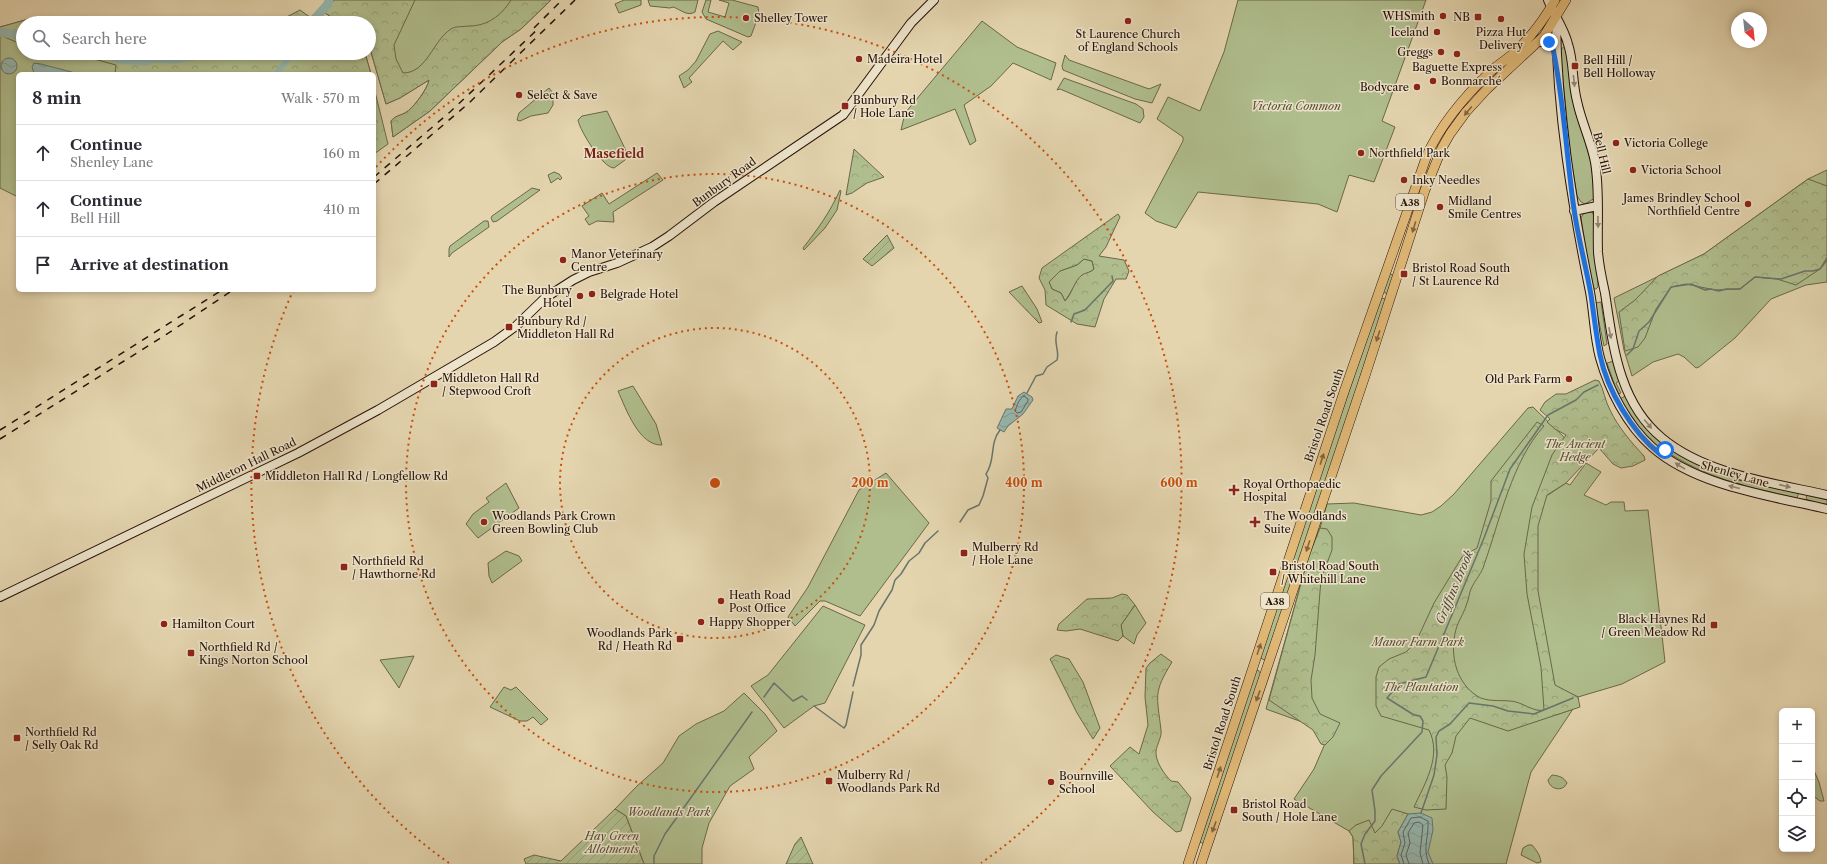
<!DOCTYPE html>
<html lang="en">
<head>
<meta charset="utf-8">
<style>
	:root { --surface:#fff; --page:#f7f7f7; --text:#2b2b33; --muted:#7c7c81; --line:#e1e1e2 }
	body { margin:0; font-family:"Libre Caslon Text",serif; background:var(--page); color:var(--text) }
	.controls { position:absolute; right:12px; bottom:12px; display:grid; overflow:hidden; border-radius:6px; box-shadow:0 2px 6px #0003 }
	.controls button { width:36px; height:36px; display:grid; place-items:center; padding:0; border:0; border-bottom:1px solid var(--line); background:var(--surface); color:var(--text); font:20px sans-serif }
	.compass { position:absolute; left:1731px; top:12px; width:36px; height:36px; border-radius:50%; background:var(--surface); box-shadow:0 2px 6px #0003; rotate:153deg }
	.stop { position:absolute; width:12px; height:12px; margin:-9px; border:3px solid #1a73e8; border-radius:50%; background:#fff }
	.stop.end { background:#1a73e8; border-color:#fff; box-shadow:0 1px 4px #0008 }
	.list { margin:0; padding:0; list-style:none }
	h2 { display:flex; justify-content:space-between; align-items:center; height:52px; margin:0; padding:0 16px; font-size:17px }
	h2 small { font-size:13px; font-weight:400; color:var(--muted) }
	.list li { display:grid; grid-template-columns:26px 1fr auto; gap:12px; align-items:center; box-sizing:border-box; height:56px; padding:0 16px; border-top:1px solid var(--line) }
	.list b { display:block; font-size:15px; white-space:nowrap }
	.list p { margin:0; font-size:13px; white-space:nowrap; color:var(--muted) }
	.list em { font-size:13px; font-style:normal; color:var(--muted) }
	.icon { flex:none; width:22px; height:22px; fill:none; stroke:currentColor; stroke-width:2; stroke-linecap:round; stroke-linejoin:round }
	.map { position:relative; flex:none; width:1827px; height:864px; overflow:hidden }
	.search { position:absolute; background:var(--surface); box-shadow:0 2px 6px #0003; left:16px; top:16px; width:360px; height:44px; display:flex; align-items:center; gap:10px; box-sizing:border-box; padding:0 14px; border-radius:22px; color:var(--muted); font-size:15px }
	.panel { position:absolute; background:var(--surface); box-shadow:0 2px 6px #0003; left:16px; top:72px; width:360px; height:220px; border-radius:6px }
	.map>svg:first-child { display:block }
</style>
</head>
<body>
<div class="map">
<svg width="1827" height="864" viewBox="0 0 1827 864">
	<defs>
		<pattern id="forest-crowns" width="20" height="18" patternUnits="userSpaceOnUse"><rect width="20" height="18" fill="#b0be8e"/><path d="M2 6a3 3 0 1 1 6 0M12 15a3 3 0 1 1 6 0" fill="none" stroke="#97a279"/></pattern>
		<pattern id="garden-furrows" width="10" height="10" patternUnits="userSpaceOnUse"><rect width="10" height="10" fill="#b0be8e"/><path d="M-1 1l2-2M0 10L10 0M9 11l2-2" fill="none" stroke="#97a279"/></pattern>
		<pattern id="water-waves" width="16" height="10" patternUnits="userSpaceOnUse"><rect width="16" height="10" fill="#96b8b0"/><path d="M0 5q4-4 8 0t8 0" fill="none" stroke="#819d96"/></pattern>
	</defs>
	<rect width="100%" height="100%" fill="#e4d5af"/>
	<filter id="stains"><feTurbulence type="fractalNoise" baseFrequency=".005" numOctaves="4"/><feColorMatrix values="0 0 0 0 .2 0 0 0 0 .09 0 0 0 0 .02 0 0 0 .5 -.17"/></filter>
	<radialGradient id="worn" r=".72"><stop offset=".6" stop-color="#630" stop-opacity="0"/><stop offset="1" stop-color="#630" stop-opacity=".3"/></radialGradient>
	<path fill="#b0be8e" stroke="#6a674a" d="M334 0H551L521 29 502 42 430 111 393 137 391 121C395 116 399 116 405 113 413 109 428 88 429 80L400 98 386 104 369 45V23H341L325 13Z
		M624 0H641V5L619 13 615 4Z
		M648 0H698L695 12C687 17 680 9 673 7L670 8 650 6Z
		M706 0H711L708 12 725 17 729 3 719 0H732L758 7 759 14 751 36 748 37 706 19 702 12Z
		M1238 0H1426L1382 121 1395 127 1374 182 1349 175 1337 212 1318 204 1198 192 1176 228 1156 221 1145 213 1183 141V137L1157 119 1168 97 1200 111 1224 52Z
		M36 17 40 23H23V53H365L371 74H18V197L0 188V27Z
		M982 21 1017 47 1056 63 1051 80 1013 63 991 86 964 105 976 141 970 145 955 109 901 130 905 113Z
		M718 31 742 42 733 50 723 41 689 78 692 82 684 88 679 76 688 70 696 61 710 34Z
		M1565 46 1591 161 1595 198 1585 204 1581 202 1577 196 1571 159 1560 50Z
		M1065 55 1069 60 1149 89 1161 84 1152 103 1135 99 1063 70 1062 66Z
		M1064 78 1136 104 1143 109 1144 117 1140 123 1060 89 1057 90Z
		M549 88 553 93V105L548 113 531 116 520 121 517 120 519 113Z
		M607 111 628 155 625 160 614 168C603 168 580 131 578 120L582 116Z
		M1827 170V282L1806 285 1771 299 1735 338 1699 367 1696 368 1684 357 1678 354 1653 362 1632 376 1624 350 1614 298 1704 254 1808 179Z
		M554 172 559 174 562 178 560 180 558 178 551 183 548 175Z
		M657 173 663 180 613 212 614 222 597 221 589 225 585 219 589 216 582 206 602 193 609 204Z
		M532 188 540 190 497 221 493 222 491 218 492 216Z
		M840 190 841 191 837 210 825 228 804 250 803 248C818 229 830 212 840 190Z
		M1587 212H1592L1594 216 1598 287 1596 289H1592L1581 218 1583 214Z
		M484 221H488L489 227 452 253 449 257V249L450 246Z
		M1084 259 1092 261 1094 269C1090 273 1085 273 1081 277 1074 284 1071 293 1065 301L1061 293 1052 289 1049 282 1060 271 1077 265Z
		M1388 272 1395 277 1390 294 1381 292Z
		M1381 298 1386 299 1267 659 1264 660 1259 657V654Z
		M1601 302 1607 344 1604 346 1595 303Z
		M1614 361 1619 381 1616 383 1621 393 1619 394 1615 386 1607 363Z
		M633 386 656 424 662 445C639 446 626 409 618 391Z
		M1625 396 1645 427 1661 443 1660 446 1658 447 1643 434 1620 399Z
		M1533 407 1568 441 1548 495 1566 483 1570 485 1586 463 1601 472 1584 495 1606 505 1611 502H1624L1625 511 1648 510 1665 662 1622 684 1578 697 1555 686 1556 715 1573 709 1531 772 1506 864H1354L1353 837 1349 831 1294 799 1314 769 1330 732 1266 709 1308 558 1320 528 1327 504 1354 503 1421 515 1432 512 1441 506 1454 494 1528 408Z
		M1673 451 1709 470 1724 475 1799 492 1797 498C1752 488 1712 480 1672 455L1670 454Z
		M886 473 929 523 860 616 825 601H820L795 626 788 617 808 587 859 490Z
		M506 483 519 508 478 538 466 524 473 514 489 502 486 498Z
		M1808 495 1827 500V505L1807 500 1806 497Z
		M506 551 519 556 522 561 492 583 489 576 488 563Z
		M1135 605 1146 623 1137 635 1134 644 1123 636 1121 625Z
		M823 606 865 625 825 703 814 706 784 728 751 686 768 675Z
		M414 656 399 688 380 660Z
		M1258 670 1261 674 1204 844 1198 841 1254 673Z
		M504 687 511 690 516 687 548 719 541 725 533 717 527 721H520L490 707Z
		M744 693 765 714 777 731 749 757 754 769 730 786 709 823 702 848V864H644L626 816 615 809 637 786 663 763 679 736 696 724 724 711Z
		M1812 766 1819 782 1824 801H1820L1812 795Z
		M1552 775C1560 776 1563 777 1567 783 1563 792 1550 790 1548 780Z
		M1528 845H1532C1537 851 1540 855 1541 862L1537 863 1521 855 1523 848Z"/>
	<path fill="url(#forest-crowns)" stroke="#6a674a" fill-rule="evenodd" d="M334 0H415L394 45 396 59 403 73C427 73 433 40 451 29 455 26 463 27 469 26 487 26 501 16 511 0H551L521 29 502 42 430 111 393 137 391 121C395 116 399 116 405 113 413 109 428 88 429 80L400 98 386 104 369 45V23H341L325 13Z
		M300 10 314 20 311 23H275Z
		M36 17 40 23H23V45L0 35V27Z
		M72 53H365L371 74H115L116 65Z
		M374 88 388 144 374 154Z
		M854 149 884 177 867 183 852 193 846 195Z
		M1808 179 1827 186V257L1820 269 1796 285 1777 279 1755 277 1740 289 1715 290 1686 284 1671 287 1656 309 1645 338 1638 347 1625 351 1619 312 1635 300 1658 276 1704 254Z
		M1118 214 1120 217 1106 247 1099 256 1124 260 1129 271 1126 279H1116L1104 299 1095 327 1077 324 1046 305 1045 290 1039 278 1042 268ZM1084 259 1092 261 1094 269C1090 273 1087 272 1082 275 1074 281 1072 294 1065 301L1061 293 1052 289 1049 282 1060 271 1077 265Z
		M1022 286 1037 309 1042 322 1039 323 1037 321 1009 292Z
		M1595 380 1599 381C1604 390 1605 401 1610 410 1618 427 1631 442 1644 456L1645 460 1633 466 1621 468 1613 464 1599 448 1566 483 1547 495 1538 526V591L1555 685 1578 697 1580 707 1508 731 1470 718 1456 736 1452 753 1445 765 1447 777 1446 809 1426 810 1414 807C1425 783 1442 756 1429 730L1381 716 1376 706V677L1379 667 1389 659 1406 652 1416 642 1434 603 1462 557 1477 548 1491 501V481L1537 422 1544 426C1512 461 1500 520 1484 565 1482 573 1475 580 1471 589 1469 593 1469 599 1467 603 1465 611 1460 618 1457 626 1449 650 1454 681 1477 696 1486 702 1500 700 1510 701 1521 701 1534 713 1544 710L1541 667 1527 594 1524 554 1532 507 1552 455 1566 435 1555 429 1547 422 1550 419 1540 410 1545 402 1556 394H1566Z
		M1320 528 1327 529 1332 537V550L1321 579 1315 655 1311 680 1312 698 1320 714 1340 723 1333 737 1325 745 1321 744 1313 730 1269 700 1308 558Z
		M1122 594 1127 595 1135 605 1121 625 1123 636 1118 641 1080 629 1066 631 1057 630 1059 624 1087 599 1112 598Z
		M1161 654 1172 662C1153 693 1157 695 1161 730 1162 737 1157 744 1156 751 1155 761 1164 774 1171 781L1178 782 1191 798 1181 831 1176 832 1153 812 1110 766 1130 747 1139 754 1148 725 1145 697 1146 668 1150 663Z
		M1056 655 1069 659 1083 682 1100 728 1093 739 1077 713 1050 659Z
		M1392 809 1408 814 1398 832 1401 842 1397 856 1400 864H1354L1353 837 1349 831 1356 825 1369 820 1375 833 1382 826Z"/>
	<path fill="url(#garden-furrows)" stroke="#6a674a" d="M887 235 894 248 872 266 863 259Z
		M615 809 626 816 644 864H526L524 859 534 855 561 861Z
		M801 837 813 864H786L795 844Z"/>
	<path fill="url(#water-waves)" stroke="#69756c" d="M1 66a8 8 0 1 1 16 0a8 8 0 1 1-16 0Z
		M34 63 41 64 79 74H36L34 73 32 67Z
		M1024 392 1032 397 1033 400 1023 414 1008 426 1004 432 997 428 1006 409H1012L1018 396Z
		M1421 813 1432 818 1433 830 1428 852 1433 864H1400L1397 856 1401 842 1398 832 1408 814Z"/>
	<g fill="none" stroke-linecap="round" stroke-linejoin="round">
		<path stroke="#5e645c" stroke-width="1" d="M1024 396 1028 399V401L1021 412 1017 413 1015 411C1017 406 1019 398 1024 396Z
			M1404 864 1401 855 1405 843 1403 832 1411 818 1420 817 1428 821C1429 839 1422 846 1429 864
			M1409 864 1406 855 1410 843 1408 833 1414 823 1419 822 1423 825 1420 853 1423 864"/>
		<path stroke="#69756c" stroke-width="1.5" d="M1071 322 1074 314 1085 310 1113 281 1112 276
			M1627 355 1633 349 1639 331 1649 322 1671 287 1691 284 1705 290 1711 289 1719 291 1726 289H1740L1755 277 1781 279 1805 271H1813L1820 269 1827 260
			M1027 393 1036 376 1043 374 1047 367 1057 360C1060 350 1053 344 1057 332
			M960 522 968 510 979 505 983 496 988 478 986 474C996 460 989 444 1000 430
			M853 686 861 655V645L874 625 879 611 892 590 895 580 901 574 909 561 919 553 925 543 938 531
			M764 697 774 683 793 701 802 696 807 700
			M814 706 844 728 846 725 853 692
			M1421 813 1434 775 1437 755 1436 737 1439 731 1450 724 1469 703 1493 706 1508 711 1534 714 1573 698
			M654 864V856L665 834 752 712
			M1365 864 1361 844 1365 834 1375 821V811L1372 790 1381 776 1422 732 1423 721 1420 716 1414 715 1387 698 1399 684 1426 677 1484 538 1510 469 1548 415 1576 400 1584 392 1598 385"/>
		<path stroke="#96b8b0" stroke-width="5.5" d="M276 74 293 53"/>
		<path stroke="#96b8b0" stroke-width="9" d="M311 23 328 4 329 0
			M0 32 23 36
			M106 53 119 59 146 61 150 58 174 59 200 55 234 53"/>
		<g stroke="#251007" stroke-width="10">
			<path id="secondary" d="M1548 0C1554 15 1564 28 1568 44 1574 62 1572 82 1577 101 1581 121 1591 141 1595 162 1600 191 1597 222 1598 252 1599 266 1602 279 1605 293 1613 344 1618 402 1662 438 1705 474 1773 483 1827 495
				M1556 21C1557 112 1572 203 1590 292 1594 313 1594 336 1600 358 1609 390 1627 425 1652 447 1696 486 1771 496 1827 509
				M1538 42H1547L1552 44
				M1574 211 1597 206
				M0 597 298 453 378 410 494 342 516 326 545 298 573 280 589 272 617 263 652 247 669 236 714 202 843 115 911 23 934 0"/>
		</g>
		<g stroke="#251007" stroke-width="10">
			<path id="trunk" d="M1188 864 1344 392 1427 155C1441 124 1465 96 1490 72 1497 65 1506 60 1514 53 1531 37 1544 20 1555 0
				M1201 864 1366 373 1425 190 1442 148 1450 134 1466 112 1487 89 1544 36 1566 0"/>
		</g>
		<use href="#secondary" stroke="#ede4cb" stroke-width="8"/>
		<use href="#trunk" stroke="#e2ba78" stroke-width="9"/>
		<path stroke="#251007" stroke-width="1.5" stroke-dasharray="7 7" stroke-linecap="butt" d="M534 28 562 0
			M374 177 450 112 540 27
			M374 184 469 103 575 0
			M0 430 222 290
			M0 439 167 334 233 290"/>
	</g>
	<defs><path id="oneway-solid" d="M-6-.8H1V-3.2L6.5 0L1 3.2V.8H-6Z"/></defs>
	<g fill="#938573">
		<use href="#oneway-solid" transform="translate(1574 81) rotate(84)"/>
		<use href="#oneway-solid" transform="translate(1598 222) rotate(89)"/>
		<use href="#oneway-solid" transform="translate(1610 333) rotate(79)"/>
		<use href="#oneway-solid" transform="translate(1648 424) rotate(50)"/>
		<use href="#oneway-solid" transform="translate(1680 466) rotate(-148)"/>
		<use href="#oneway-solid" transform="translate(1785 486) rotate(13)"/>
		<use href="#oneway-solid" transform="translate(1734 487) rotate(-166)"/>
	</g>
	<g fill="#846540">
		<use href="#oneway-solid" transform="translate(1468 111) rotate(130)"/>
		<use href="#oneway-solid" transform="translate(1414 227) rotate(107)"/>
		<use href="#oneway-solid" transform="translate(1378 336) rotate(108)"/>
		<use href="#oneway-solid" transform="translate(1322 459) rotate(-72)"/>
		<use href="#oneway-solid" transform="translate(1308 546) rotate(108)"/>
		<use href="#oneway-solid" transform="translate(1259 649) rotate(-71)"/>
		<use href="#oneway-solid" transform="translate(1258 696) rotate(110)"/>
		<use href="#oneway-solid" transform="translate(1219 772) rotate(-72)"/>
		<use href="#oneway-solid" transform="translate(1214 827) rotate(110)"/>
	</g>
	<g fill="none" stroke-linecap="round" stroke-linejoin="round">
		<path stroke="#1a73e8" stroke-width="5" d="M1549 42 1552 44C1564 98 1566 154 1574 209 1578 238 1586 266 1591 295 1594 315 1596 335 1600 355 1607 390 1632 432 1660 454L1665 450"/>
	</g>
	<g fill="none" stroke="#cb4e0b" stroke-width="2" stroke-dasharray="2 4">
		<circle cx="715" cy="483" r="155"/>
		<circle cx="715" cy="483" r="309"/>
		<path d="M449 863A464 464 0 0 1 293 291M376 167A464 464 0 1 1 981 863"/>
	</g>
	<g fill="#8f2418" stroke="#ede4cb" stroke-width="1.5">
		<circle cx="1443" cy="16" r="4"/>
		<rect x="1474" y="13" width="8" height="8" rx="2"/>
		<circle cx="746" cy="18" r="4"/>
		<circle cx="1501" cy="19" r="4"/>
		<circle cx="1128" cy="21" r="4"/>
		<circle cx="1437" cy="32" r="4"/>
		<circle cx="1441" cy="52" r="4"/>
		<circle cx="1457" cy="54" r="4"/>
		<circle cx="859" cy="59" r="4"/>
		<rect x="1571" y="62" width="8" height="8" rx="2"/>
		<circle cx="1433" cy="81" r="4"/>
		<circle cx="1417" cy="87" r="4"/>
		<circle cx="519" cy="95" r="4"/>
		<rect x="841" y="102" width="8" height="8" rx="2"/>
		<circle cx="1616" cy="143" r="4"/>
		<circle cx="1361" cy="153" r="4"/>
		<circle cx="1633" cy="170" r="4"/>
		<circle cx="1404" cy="180" r="4"/>
		<circle cx="1748" cy="204" r="4"/>
		<circle cx="1440" cy="207" r="4"/>
		<circle cx="563" cy="260" r="4"/>
		<rect x="1400" y="270" width="8" height="8" rx="2"/>
		<circle cx="592" cy="294" r="4"/>
		<circle cx="580" cy="296" r="4"/>
		<rect x="505" y="323" width="8" height="8" rx="2"/>
		<circle cx="1569" cy="379" r="4"/>
		<rect x="430" y="380" width="8" height="8" rx="2"/>
		<rect x="253" y="472" width="8" height="8" rx="2"/>
		<path d="M1232 484h4v4h4v4h-4v4h-4v-4h-4v-4h4z"/>
		<circle cx="484" cy="522" r="4"/>
		<path d="M1253 516h4v4h4v4h-4v4h-4v-4h-4v-4h4z"/>
		<rect x="960" y="549" width="8" height="8" rx="2"/>
		<rect x="340" y="563" width="8" height="8" rx="2"/>
		<rect x="1269" y="568" width="8" height="8" rx="2"/>
		<circle cx="721" cy="601" r="4"/>
		<circle cx="701" cy="622" r="4"/>
		<circle cx="164" cy="624" r="4"/>
		<rect x="1710" y="621" width="8" height="8" rx="2"/>
		<rect x="676" y="635" width="8" height="8" rx="2"/>
		<rect x="187" y="649" width="8" height="8" rx="2"/>
		<rect x="13" y="734" width="8" height="8" rx="2"/>
		<rect x="825" y="777" width="8" height="8" rx="2"/>
		<circle cx="1051" cy="782" r="4"/>
		<rect x="1230" y="806" width="8" height="8" rx="2"/>
	</g>
	<g text-anchor="middle" dominant-baseline="central" stroke-width="3" stroke-linejoin="round" paint-order="stroke">
		<g fill="#ede4cb" stroke="#615042" stroke-width="1">
			<rect x="1396" y="194" width="28" height="16" rx="3"/>
			<rect x="1261" y="593" width="28" height="16" rx="3"/>
		</g>
		<g font-size="10" font-weight="bold" fill="#251007">
			<text x="1410" y="202">A38</text>
			<text x="1275" y="601">A38</text>
		</g>
		<g font-size="11" fill="#251007" stroke="#ede4cb" text-anchor="start">
			<text x="1435" y="16" text-anchor="end">WHSmith</text>
			<text x="1470" y="17" text-anchor="end">NB</text>
			<text x="754" y="18">Shelley Tower</text>
			<text x="1429" y="32" text-anchor="end">Iceland</text>
			<text x="1501" y="32" text-anchor="middle">Pizza Hut<tspan x="1501" dy="13">Delivery</tspan></text>
			<text x="1128" y="34" text-anchor="middle">St Laurence Church<tspan x="1128" dy="13">of England Schools</tspan></text>
			<text x="1433" y="52" text-anchor="end">Greggs</text>
			<text x="867" y="59">Madeira Hotel</text>
			<text x="1583" y="60">Bell Hill /<tspan x="1583" dy="13">Bell Holloway</tspan></text>
			<text x="1457" y="67" text-anchor="middle">Baguette Express</text>
			<text x="1441" y="81">Bonmarché</text>
			<text x="1409" y="87" text-anchor="end">Bodycare</text>
			<text x="527" y="95">Select &amp; Save</text>
			<text x="853" y="100">Bunbury Rd<tspan x="853" dy="13">/ Hole Lane</tspan></text>
			<text x="1624" y="143">Victoria College</text>
			<text x="1369" y="153">Northfield Park</text>
			<text x="1641" y="170">Victoria School</text>
			<text x="1412" y="180">Inky Needles</text>
			<text x="1740" y="198" text-anchor="end">James Brindley School<tspan x="1740" dy="13">Northfield Centre</tspan></text>
			<text x="1448" y="201">Midland<tspan x="1448" dy="13">Smile Centres</tspan></text>
			<text x="571" y="254">Manor Veterinary<tspan x="571" dy="13">Centre</tspan></text>
			<text x="1412" y="268">Bristol Road South<tspan x="1412" dy="13">/ St Laurence Rd</tspan></text>
			<text x="572" y="290" text-anchor="end">The Bunbury<tspan x="572" dy="13">Hotel</tspan></text>
			<text x="600" y="294">Belgrade Hotel</text>
			<text x="517" y="321">Bunbury Rd /<tspan x="517" dy="13">Middleton Hall Rd</tspan></text>
			<text x="442" y="378">Middleton Hall Rd<tspan x="442" dy="13">/ Stepwood Croft</tspan></text>
			<text x="1561" y="379" text-anchor="end">Old Park Farm</text>
			<text x="265" y="476">Middleton Hall Rd / Longfellow Rd</text>
			<text x="1243" y="484">Royal Orthopaedic<tspan x="1243" dy="13">Hospital</tspan></text>
			<text x="492" y="516">Woodlands Park Crown<tspan x="492" dy="13">Green Bowling Club</tspan></text>
			<text x="1264" y="516">The Woodlands<tspan x="1264" dy="13">Suite</tspan></text>
			<text x="972" y="547">Mulberry Rd<tspan x="972" dy="13">/ Hole Lane</tspan></text>
			<text x="352" y="561">Northfield Rd<tspan x="352" dy="13">/ Hawthorne Rd</tspan></text>
			<text x="1281" y="566">Bristol Road South<tspan x="1281" dy="13">/ Whitehill Lane</tspan></text>
			<text x="729" y="595">Heath Road<tspan x="729" dy="13">Post Office</tspan></text>
			<text x="1706" y="619" text-anchor="end">Black Haynes Rd<tspan x="1706" dy="13">/ Green Meadow Rd</tspan></text>
			<text x="709" y="622">Happy Shopper</text>
			<text x="172" y="624">Hamilton Court</text>
			<text x="672" y="633" text-anchor="end">Woodlands Park<tspan x="672" dy="13">Rd / Heath Rd</tspan></text>
			<text x="199" y="647">Northfield Rd /<tspan x="199" dy="13">Kings Norton School</tspan></text>
			<text x="25" y="732">Northfield Rd<tspan x="25" dy="13">/ Selly Oak Rd</tspan></text>
			<text x="837" y="775">Mulberry Rd /<tspan x="837" dy="13">Woodlands Park Rd</tspan></text>
			<text x="1059" y="776">Bournville<tspan x="1059" dy="13">School</tspan></text>
			<text x="1242" y="804">Bristol Road<tspan x="1242" dy="13">South / Hole Lane</tspan></text>
		</g>
		<g font-size="11" font-style="italic" fill="#564d36" stroke="#ede4cb">
			<text x="1296" y="106">Victoria Common</text>
			<text x="1575" y="444">The Ancient<tspan x="1575" dy="13">Hedge</tspan></text>
			<text x="1418" y="642">Manor Farm Park</text>
			<text x="1421" y="687">The Plantation</text>
			<text x="669" y="812">Woodlands Park</text>
			<text x="612" y="836">Hay Green<tspan x="612" dy="13">Allotments</tspan></text>
		</g>
		<g font-size="11" fill="#251007" stroke="#ede4cb">
			<text transform="translate(1602 153) rotate(77)">Bell Hill</text>
			<text transform="translate(724 182) rotate(-36)">Bunbury Road</text>
			<text transform="translate(1324 415) rotate(-71)">Bristol Road South</text>
			<text transform="translate(246 465) rotate(-26)">Middleton Hall Road</text>
			<text transform="translate(1735 474) rotate(16)">Shenley Lane</text>
			<text transform="translate(1222 723) rotate(-72)">Bristol Road South</text>
		</g>
		<g font-size="12" font-weight="bold" fill="#7a1f14" stroke="#ede4cb">
			<text x="614" y="153">Masefield</text>
		</g>
		<g font-size="12" font-style="italic" fill="#4d4b42" stroke="#ede4cb">
			<text transform="translate(1454 587) rotate(-67)">Griffins Brook</text>
		</g>
	</g>
	<circle cx="715" cy="483" r="6" fill="#cb4e0b" stroke="#ede4cb" stroke-width="2"/>
	<g font-size="12" text-anchor="middle" font-weight="bold" fill="#cb4e0b" stroke="#ede4cb" stroke-width="3" stroke-linejoin="round" paint-order="stroke">
		<text x="870" y="487">200 m</text>
		<text x="1024" y="487">400 m</text>
		<text x="1179" y="487">600 m</text>
	</g>
	<rect width="100%" height="100%" filter="url(#stains)"/>
	<rect width="100%" height="100%" fill="url(#worn)"/>
</svg>
<div class="controls">
<button>+</button>
<button>−</button>
<button><svg class="icon" aria-label="locate" viewBox="0 0 24 24"><circle cx="12" cy="12" r="6"/><path d="M12 2v4M12 18v4M2 12h4M18 12h4"/></svg></button>
<button><svg class="icon" aria-label="layers" viewBox="0 0 24 24"><path d="M12 4l9 5-9 5-9-5zM3 14l9 5 9-5"/></svg></button>
</div>
<svg class="compass" viewBox="-18 -18 36 36"><path d="M0-13l5 13h-10z" fill="#e53935"/><path d="M0 13l5-13h-10z" fill="#7c7c81"/></svg>
<div class="stop" style="left:1665px;top:450px"></div>
<div class="stop end" style="left:1549px;top:42px"></div>
<div class="search"><svg class="icon" aria-label="search" viewBox="0 0 24 24"><circle cx="10" cy="10" r="6"/><path d="M15 15l6 6"/></svg>Search here</div>
<section class="panel">
<h2>8 min<small>Walk · 570 m</small></h2>
<ul class="list">
<li><svg class="icon" aria-label="ahead" viewBox="0 0 24 24"><path d="M12 20V5M6 11l6-6 6 6"/></svg><div><b>Continue</b><p>Shenley Lane</p></div><em>160 m</em></li>
<li><svg class="icon" aria-label="ahead" viewBox="0 0 24 24"><path d="M12 20V5M6 11l6-6 6 6"/></svg><div><b>Continue</b><p>Bell Hill</p></div><em>410 m</em></li>
<li><svg class="icon" aria-label="arrive" viewBox="0 0 24 24"><path d="M6 21V4h12l-3 4 3 4H6"/></svg><div><b>Arrive at destination</b></div></li>
</ul>
</section>
</div>
</body>
</html>
